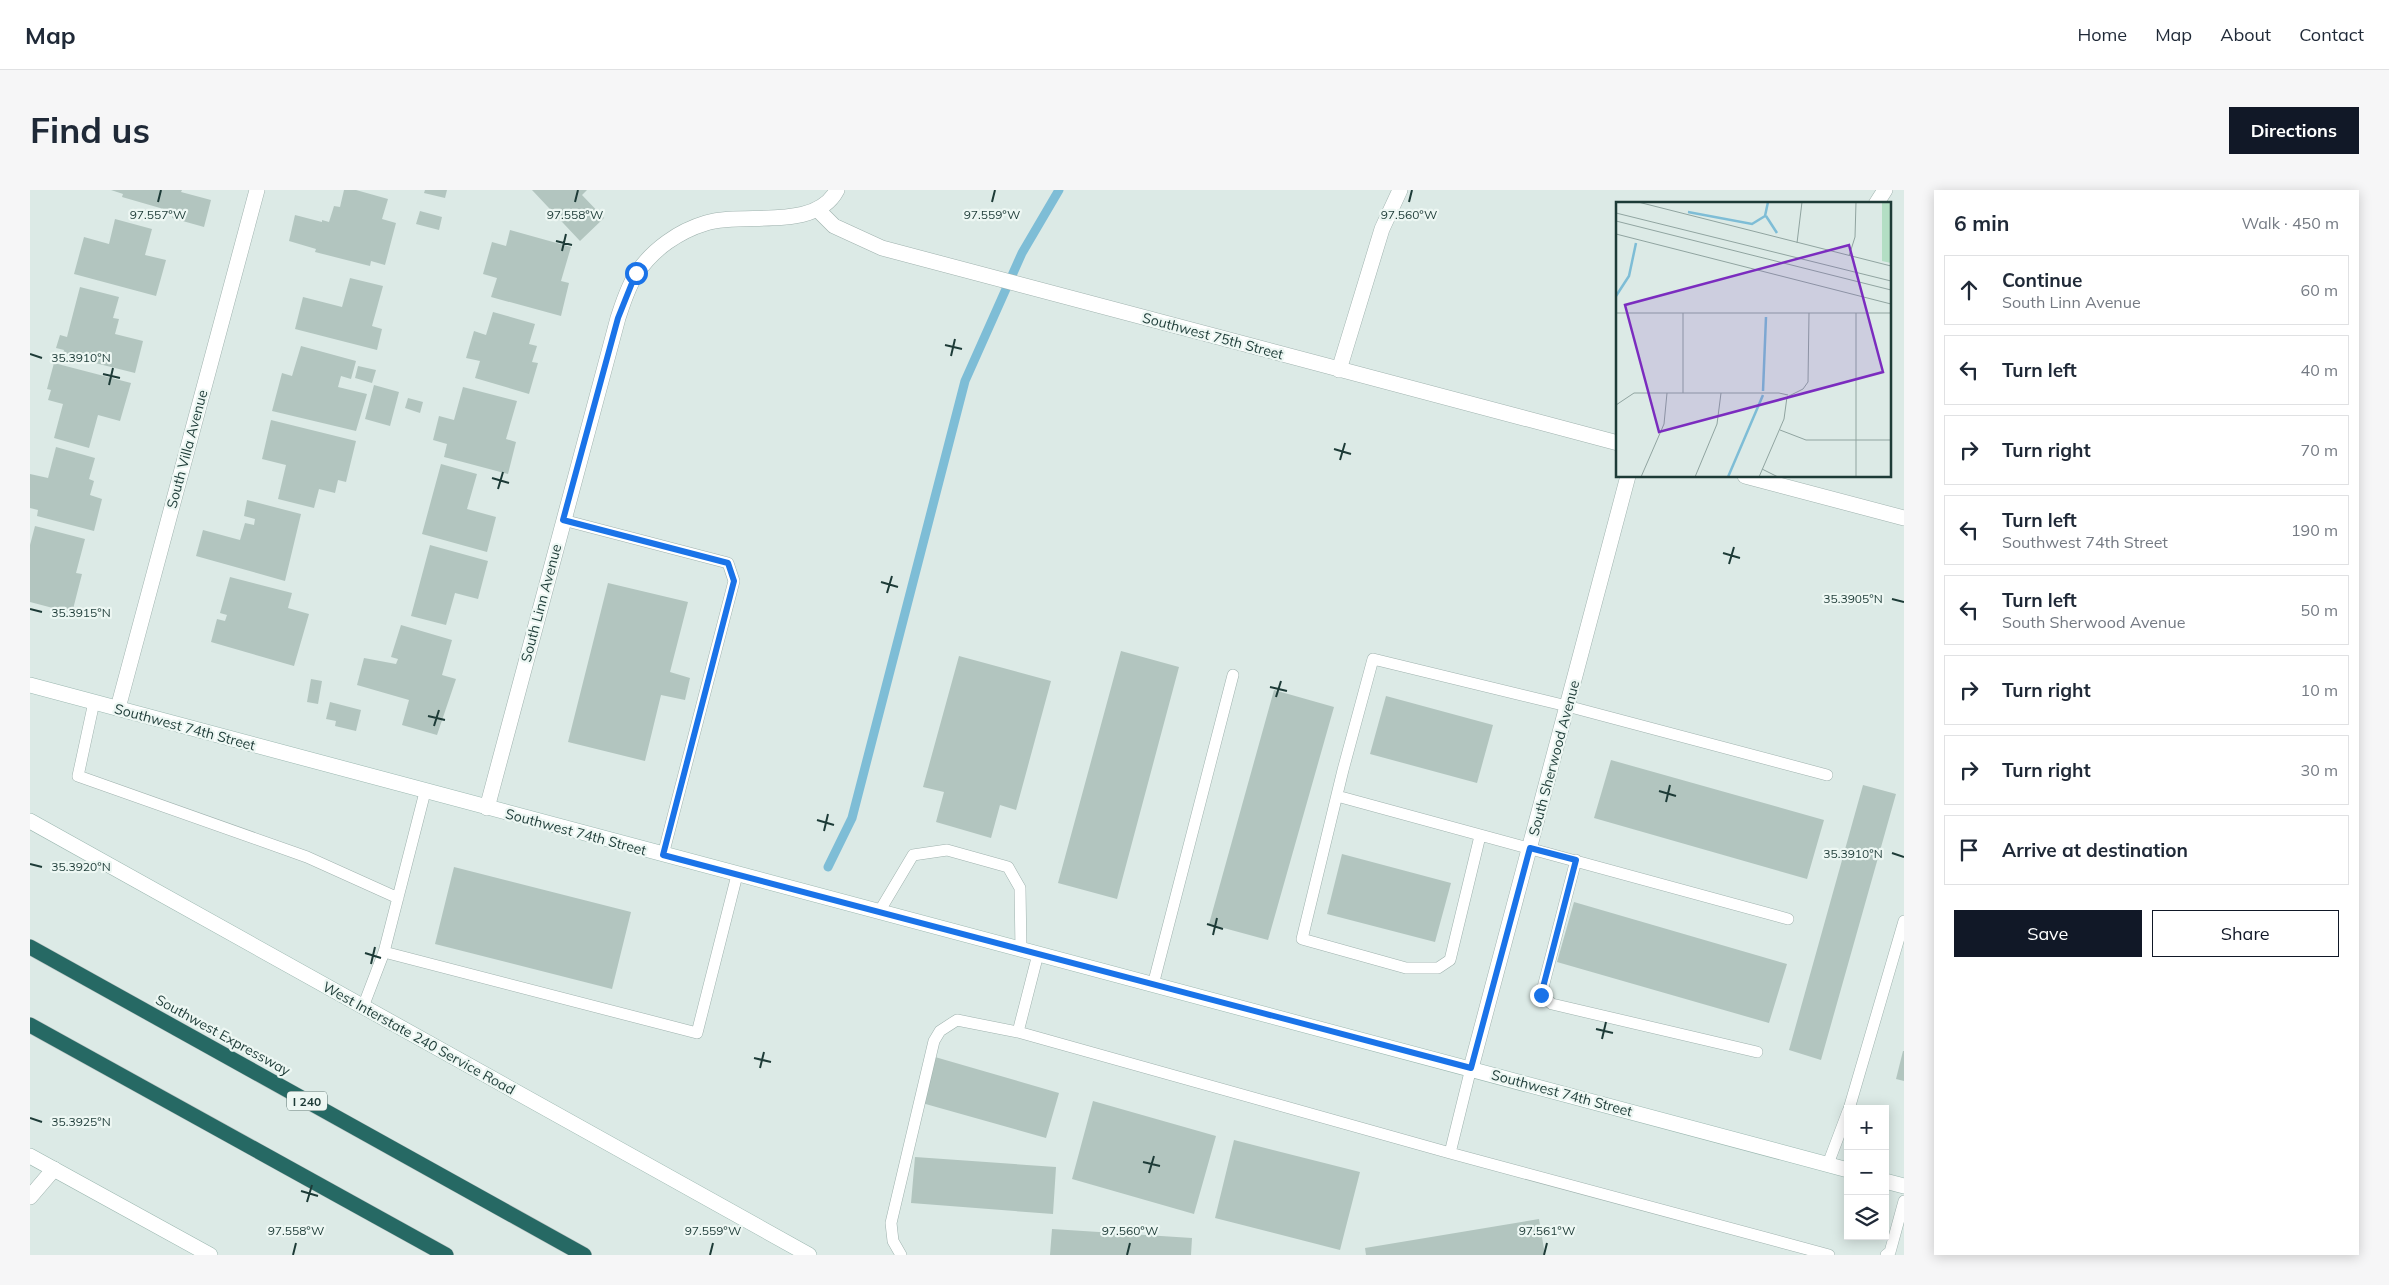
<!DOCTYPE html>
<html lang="en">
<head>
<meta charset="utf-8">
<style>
	:root { --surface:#fff; --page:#f6f6f7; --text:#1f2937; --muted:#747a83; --line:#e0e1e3; --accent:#111827 }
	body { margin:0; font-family:Mulish,sans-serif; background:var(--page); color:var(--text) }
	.controls { position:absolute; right:15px; bottom:15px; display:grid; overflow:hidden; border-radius:0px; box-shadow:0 2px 12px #0003 }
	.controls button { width:45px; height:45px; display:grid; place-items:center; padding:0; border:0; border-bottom:1px solid var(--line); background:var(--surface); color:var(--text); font:25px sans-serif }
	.stop { position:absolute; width:15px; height:15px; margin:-11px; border:4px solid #1a73e8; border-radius:50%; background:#fff }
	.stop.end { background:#1a73e8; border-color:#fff; box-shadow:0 1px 5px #0008 }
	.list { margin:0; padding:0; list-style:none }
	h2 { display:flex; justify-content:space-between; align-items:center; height:65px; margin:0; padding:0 20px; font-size:21px }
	h2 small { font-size:16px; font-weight:400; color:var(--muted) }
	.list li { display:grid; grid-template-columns:32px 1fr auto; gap:15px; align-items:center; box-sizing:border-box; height:70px; margin:0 10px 10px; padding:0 10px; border:1px solid var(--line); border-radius:0px }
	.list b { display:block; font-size:19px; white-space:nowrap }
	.list p { margin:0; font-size:16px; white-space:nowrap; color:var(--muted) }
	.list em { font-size:16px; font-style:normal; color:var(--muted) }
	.actions { display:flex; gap:10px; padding:15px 20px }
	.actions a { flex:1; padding:11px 0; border:1px solid var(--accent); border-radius:0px; text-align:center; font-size:18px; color:var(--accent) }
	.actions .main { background:var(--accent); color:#fff }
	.icon { flex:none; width:28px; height:28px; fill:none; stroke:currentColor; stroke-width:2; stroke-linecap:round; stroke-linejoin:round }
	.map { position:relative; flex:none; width:1874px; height:1065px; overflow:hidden; border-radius:0px }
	header { display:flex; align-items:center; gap:30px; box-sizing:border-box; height:70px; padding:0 25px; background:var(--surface); border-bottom:1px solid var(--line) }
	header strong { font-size:24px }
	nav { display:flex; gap:28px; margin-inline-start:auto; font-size:18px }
	.intro { display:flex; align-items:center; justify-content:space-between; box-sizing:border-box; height:120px; padding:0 30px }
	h1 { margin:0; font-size:35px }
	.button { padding:12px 22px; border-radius:0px; background:var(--accent); color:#fff; font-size:18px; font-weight:700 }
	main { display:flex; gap:30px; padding:0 30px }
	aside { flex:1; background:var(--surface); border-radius:0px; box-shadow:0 2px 12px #0003 }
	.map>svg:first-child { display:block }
</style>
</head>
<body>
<header>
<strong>Map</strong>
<nav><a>Home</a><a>Map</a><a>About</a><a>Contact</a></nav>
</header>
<div class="intro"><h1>Find us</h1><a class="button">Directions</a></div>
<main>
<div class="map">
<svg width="1874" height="1065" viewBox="0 0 1874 1065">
	<rect width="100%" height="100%" fill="#dceae6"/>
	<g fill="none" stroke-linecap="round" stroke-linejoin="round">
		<path stroke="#7ebdd6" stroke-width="9" d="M798 677 822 628 935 191 992 63 1029 0"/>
	</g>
	<path fill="#b2c5bf" d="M81 0H152L151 2 181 10 174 37 142 28 144 22 92 7 93 4Z
		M314 0H326L358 9 352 29 366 33 355 75 341 71 340 76 285 62 286 59 259 51 265 25 292 32V30L299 32 304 16 310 17Z
		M395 0H417L415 8 394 3Z
		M502 0H557L552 5 574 28 550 51Z
		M390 21 412 27 409 40 386 34Z
		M85 29 122 39 115 65 136 70 126 106 44 84 54 47 79 54Z
		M480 40 541 57 531 91 539 93 531 126 461 107 467 88 453 84 462 52 476 56Z
		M320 88 353 96 342 136 352 139 347 160 265 139 273 107 312 117Z
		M50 97 89 107 83 128 89 129 85 144 113 151 105 183 33 165 34 160 26 158 30 145 37 147Z
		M463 122 505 134 499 154 507 156 502 172 508 173 499 204 445 188 450 171 436 168 444 141 456 145Z
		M271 156 326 171 321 189 311 186 308 197 337 204 326 241 242 221 252 183 262 186Z
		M24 173 101 193 90 231 68 225 59 258 24 248 33 214 18 210 21 200 17 199Z
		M328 176 346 180 342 193 325 188Z
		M344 195 369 202 360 236 335 229Z
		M433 197 487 211 476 249 486 252 478 284 414 267 417 254 403 250 409 226 424 230Z
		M378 208 393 212 390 223 375 218Z
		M241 230 326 251 316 292 308 290 305 303 289 299 284 318 248 309 256 275 232 269Z
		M26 257 65 268 59 289 64 291 60 305 72 309 64 341 7 326 8 320 0 318V284L18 288Z
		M411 274 447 284 437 319 466 327 457 362 392 344Z
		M217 310 271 324 255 391 166 366 173 340 210 350 215 333 224 335 225 329 214 326Z
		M5 336 55 349 46 383 52 384 42 423 0 412V355Z
		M400 355 458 371 448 409 425 403 416 435 381 426Z
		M200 387 262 403 258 418 279 424 264 476 181 452 187 429 195 431 197 425 190 423Z
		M578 393 658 412 640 482 660 488 655 510 631 505 615 571 538 552Z
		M371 435 422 450 412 485 426 489 407 545 372 535 379 510 327 495 334 468 366 474 368 469 361 467Z
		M1091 461 1149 477 1087 709 1028 693Z
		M929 466 1021 491 986 620 970 615 961 648 906 632 914 602 893 597Z
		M281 489 292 491 288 514 277 512Z
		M1244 500 1304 517 1238 750 1179 734Z
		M1356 506 1463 535 1447 593 1340 564Z
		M300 512 331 520 326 541 305 536 306 531 296 529Z
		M1581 570 1794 630 1777 689 1564 628Z
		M1833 595 1866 604 1791 870 1759 860Z
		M1312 664 1421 693 1405 752 1297 724Z
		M424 677 601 722 582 799 405 754Z
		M1544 712 1757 774 1739 833 1527 772Z
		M1873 861H1874V891L1866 889Z
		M905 867 1029 903 1016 948 892 913Z
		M1063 911 1186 946 1164 1024 1042 989Z
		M1204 950 1330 982 1310 1060 1185 1028Z
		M885 967 1026 977 1023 1024 881 1013Z
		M1509 1029 1515 1065H1336L1335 1058Z
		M1022 1039 1162 1048 1161 1065H1020Z"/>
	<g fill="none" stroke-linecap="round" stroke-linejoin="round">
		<g stroke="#9fb2ae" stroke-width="12">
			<path id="lane" d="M533 330 698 373 704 391 633 665
				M64 512 48 586 277 667 368 708
				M395 602 354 762 667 843 707 685
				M1307 606 1758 729
				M1450 646 1420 770 1408 778H1376L1272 749 1313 580 1343 469 1537 516 1797 585
				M1546 670 1511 805 1522 814 1727 862
				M849 722 883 665 917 660 978 677 990 698 991 760
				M1123 795 1203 485
				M333 817 354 762
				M988 842 1008 764
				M1819 919 1874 731
				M1420 963 1441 878
				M1798 974 1818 921
				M871 1065 863 1051 861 1033 904 851 910 841 927 830 988 842 1420 963 1799 1065
				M1856 1065 1860 1062 1874 1011"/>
		</g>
		<g stroke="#9fb2ae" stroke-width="16">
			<path id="street" d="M1846 14 1855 0
				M787 19 804 36 852 58 1588 253
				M1309 180 1352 39 1370 0
				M1715 286 1874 328
				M88 518 227 0
				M457 618 588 128C593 113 598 96 607 83 623 59 649 41 676 33 714 21 785 42 807 0
				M1441 878 1598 286
				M0 1007 24 979"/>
		</g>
		<g stroke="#9bb7b0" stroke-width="16">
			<path id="secondary" d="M0 495 1818 980
				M0 631 779 1065
				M0 966 180 1065
				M1855 991 1874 996"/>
		</g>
		<g stroke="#bbc4c3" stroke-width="16">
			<path id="highway" d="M0 757 554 1065
				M0 835 416 1065"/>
		</g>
		<use href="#lane" stroke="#fff" stroke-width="11"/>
		<use href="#street" stroke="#fff" stroke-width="15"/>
		<use href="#secondary" stroke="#fff" stroke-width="15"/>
		<use href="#highway" stroke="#266964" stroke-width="15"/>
	</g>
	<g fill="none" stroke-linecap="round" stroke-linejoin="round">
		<path stroke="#1a73e8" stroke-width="6" d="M606 83 588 128 533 330 698 373 704 391 633 665 1441 878 1500 658 1546 670 1511 805"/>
	</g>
	<path fill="none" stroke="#1d3b37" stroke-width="2" d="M128 12 131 0M545 12 548 0M962 12 965 0M1379 12 1382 0M526 51 542 55M532 61 536 44M915 155 932 159M0 164 12 168M921 166 925 149M73 184 90 188M79 195 83 178M1304 259 1321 264M1310 270 1315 253M462 288 479 293M468 299 473 282M1693 363 1710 368M1699 374 1704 357M851 392 868 397M857 403 862 386M1862 409 1874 412M0 419 12 422M1240 497 1257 501M1246 507 1251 491M398 526 415 530M404 536 409 520M1629 601 1646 606M1636 612 1640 595M787 630 804 635M794 641 798 624M1862 663 1874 667M0 674 12 677M1177 734 1193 739M1183 745 1187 728M335 763 351 768M341 774 345 757M1566 839 1583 843M1572 849 1576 832M724 868 741 872M730 878 734 862M0 928 12 932M1113 972 1130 976M1119 983 1124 966M271 1001 288 1006M277 1012 282 995M263 1065 266 1053M680 1065 683 1053M1097 1065 1100 1053M1514 1065 1517 1053"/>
	<g text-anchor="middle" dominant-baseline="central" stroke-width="4.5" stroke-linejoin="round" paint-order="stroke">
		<rect fill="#edf7f3" stroke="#5b736f" stroke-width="1" x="257" y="901.5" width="40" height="19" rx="4"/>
		<g font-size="12" font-weight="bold" fill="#1d3b37">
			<text x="277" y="911">I 240</text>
		</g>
		<g font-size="14" fill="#1d3b37" stroke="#edf7f3">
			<text transform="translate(1183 146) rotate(15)">Southwest 75th Street</text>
			<text transform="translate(157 259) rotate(-75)">South Villa Avenue</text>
			<text transform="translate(511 413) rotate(-75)">South Linn Avenue</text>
			<text transform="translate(155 537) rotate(15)">Southwest 74th Street</text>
			<text transform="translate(1524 568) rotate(-75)">South Sherwood Avenue</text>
			<text transform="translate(546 642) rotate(15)">Southwest 74th Street</text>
			<text transform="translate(193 845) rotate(29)">Southwest Expressway</text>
			<text transform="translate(389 848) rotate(29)">West Interstate 240 Service Road</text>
			<text transform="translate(1532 903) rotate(15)">Southwest 74th Street</text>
		</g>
	</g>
	<g transform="translate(1586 12)">
		<rect width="275" height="275" fill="#dceae6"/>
		<path d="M266 0H275V61L266 59Z" fill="#b3dec4"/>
		<path fill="none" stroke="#7ebdd6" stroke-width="2.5" d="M72 10 136 22 149 14 152 0M150 14 161 31M0 94 13 74 20 41M147 189 150 115M112 275 147 193"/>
		<path fill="none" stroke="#90a4a0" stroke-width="1" d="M22 0 275 64M0 11 275 79M0 19 275 88M0 32 275 102M181 41 186 0M233 54 239 35 240 0M0 111H275M67 111V191M240 111V275M0 203 18 191H163L172 193M164 228 190 238H275M146 267 162 275M25 275 48 222 51 191M79 275 101 222 105 191M143 275 168 217 171 195 187 187 192 180 193 111"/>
		<path fill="#7b2cbf" fill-opacity="0.15" stroke="#7b2cbf" stroke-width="2.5" d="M233 43 267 170 43 230 9 103Z"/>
		<rect width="275" height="275" fill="none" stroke="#1d3b37" stroke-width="2.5"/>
	</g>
	<g font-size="12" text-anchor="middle" fill="#1d3b37" stroke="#edf7f3" stroke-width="4.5" stroke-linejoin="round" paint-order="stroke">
		<text x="545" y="29">97.558°W</text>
		<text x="962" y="29">97.559°W</text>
		<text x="1379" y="29">97.560°W</text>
		<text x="128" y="29">97.557°W</text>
		<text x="51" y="172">35.3910°N</text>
		<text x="1823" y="413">35.3905°N</text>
		<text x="51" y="427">35.3915°N</text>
		<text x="1823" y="668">35.3910°N</text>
		<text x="51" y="681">35.3920°N</text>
		<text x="51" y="936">35.3925°N</text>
		<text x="266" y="1045">97.558°W</text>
		<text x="683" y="1045">97.559°W</text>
		<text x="1100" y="1045">97.560°W</text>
		<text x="1517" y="1045">97.561°W</text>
	</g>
</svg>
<div class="controls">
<button>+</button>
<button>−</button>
<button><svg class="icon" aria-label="layers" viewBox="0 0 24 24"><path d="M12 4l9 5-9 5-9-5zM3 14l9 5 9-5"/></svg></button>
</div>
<div class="stop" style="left:606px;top:83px"></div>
<div class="stop end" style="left:1511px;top:805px"></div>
</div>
<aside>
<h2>6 min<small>Walk · 450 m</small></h2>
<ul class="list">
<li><svg class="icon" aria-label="ahead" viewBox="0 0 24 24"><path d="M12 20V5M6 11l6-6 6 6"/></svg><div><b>Continue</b><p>South Linn Avenue</p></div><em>60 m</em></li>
<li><svg class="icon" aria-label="left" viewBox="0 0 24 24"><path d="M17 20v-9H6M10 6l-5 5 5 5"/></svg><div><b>Turn left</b></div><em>40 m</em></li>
<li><svg class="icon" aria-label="right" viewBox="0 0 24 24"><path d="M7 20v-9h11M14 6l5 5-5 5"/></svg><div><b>Turn right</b></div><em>70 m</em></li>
<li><svg class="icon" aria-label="left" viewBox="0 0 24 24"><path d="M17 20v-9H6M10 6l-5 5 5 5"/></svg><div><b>Turn left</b><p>Southwest 74th Street</p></div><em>190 m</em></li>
<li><svg class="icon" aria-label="left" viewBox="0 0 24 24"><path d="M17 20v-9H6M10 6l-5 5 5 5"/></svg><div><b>Turn left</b><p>South Sherwood Avenue</p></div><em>50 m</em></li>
<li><svg class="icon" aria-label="right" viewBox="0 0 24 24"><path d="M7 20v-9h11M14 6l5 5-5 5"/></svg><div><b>Turn right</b></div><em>10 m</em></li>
<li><svg class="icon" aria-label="right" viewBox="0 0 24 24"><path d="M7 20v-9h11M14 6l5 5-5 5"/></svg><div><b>Turn right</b></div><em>30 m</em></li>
<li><svg class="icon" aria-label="arrive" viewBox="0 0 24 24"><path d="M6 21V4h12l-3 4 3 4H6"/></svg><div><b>Arrive at destination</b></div></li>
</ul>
<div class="actions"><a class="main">Save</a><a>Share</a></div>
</aside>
</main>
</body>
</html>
